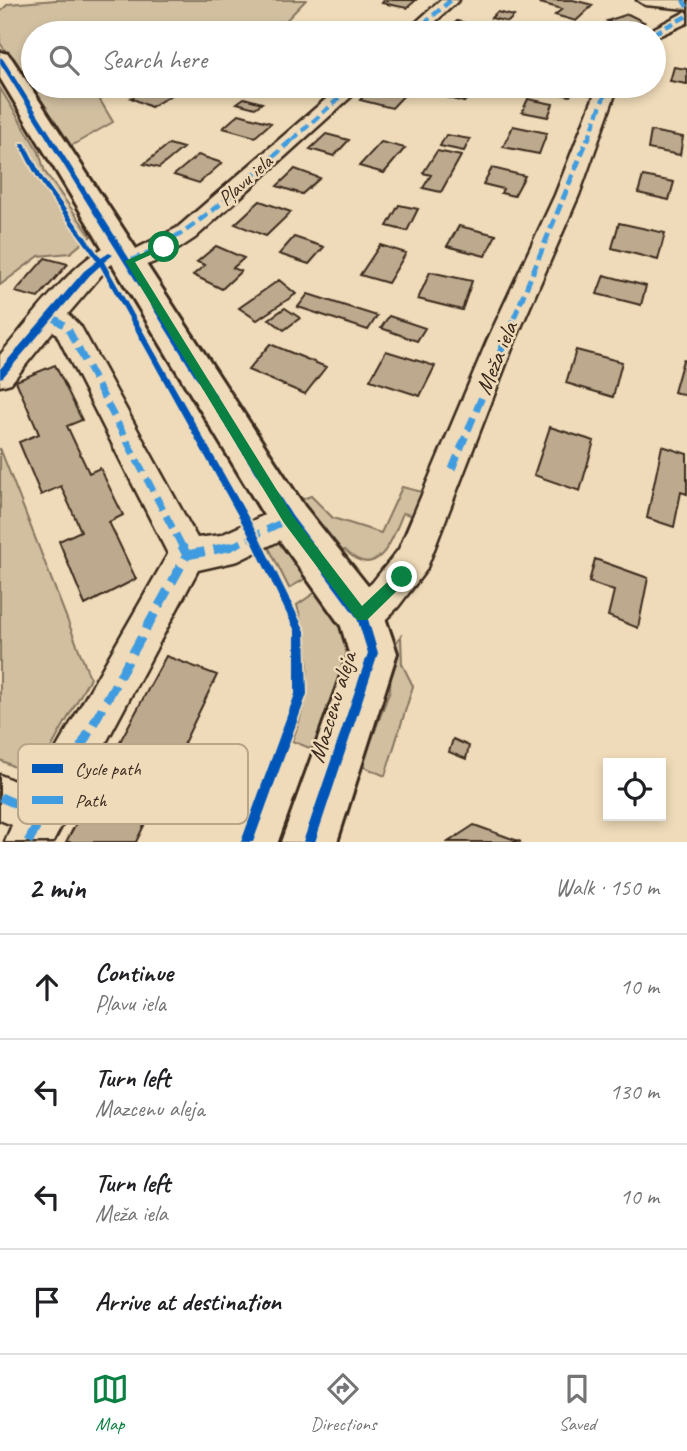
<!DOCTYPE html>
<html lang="en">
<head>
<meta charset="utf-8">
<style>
	:root { --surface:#fff; --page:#f2f2f2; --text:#202124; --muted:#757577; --line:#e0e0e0; --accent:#0b8043 }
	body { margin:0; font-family:Caveat,sans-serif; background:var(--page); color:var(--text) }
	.controls { position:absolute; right:21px; bottom:21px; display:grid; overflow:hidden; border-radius:0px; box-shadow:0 4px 10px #0003 }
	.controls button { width:63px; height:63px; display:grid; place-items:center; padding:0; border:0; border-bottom:2px solid var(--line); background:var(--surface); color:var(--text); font:35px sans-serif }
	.stop { position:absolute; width:21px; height:21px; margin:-16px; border:5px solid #0b8043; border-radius:50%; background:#fff }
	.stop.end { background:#0b8043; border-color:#fff; box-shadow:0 2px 7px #0008 }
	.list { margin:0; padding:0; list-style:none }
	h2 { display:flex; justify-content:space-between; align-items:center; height:91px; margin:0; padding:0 28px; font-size:30px }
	h2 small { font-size:23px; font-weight:400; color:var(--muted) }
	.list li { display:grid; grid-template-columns:46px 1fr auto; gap:21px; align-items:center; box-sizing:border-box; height:105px; padding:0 28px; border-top:2px solid var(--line) }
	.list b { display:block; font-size:26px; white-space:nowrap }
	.list p { margin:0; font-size:23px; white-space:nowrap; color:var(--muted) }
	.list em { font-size:23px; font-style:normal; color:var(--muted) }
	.icon { flex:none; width:38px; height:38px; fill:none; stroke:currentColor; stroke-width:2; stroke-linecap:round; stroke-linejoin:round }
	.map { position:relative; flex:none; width:687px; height:842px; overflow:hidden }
	.search { position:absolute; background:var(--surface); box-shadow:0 4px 10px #0003; left:21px; right:21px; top:21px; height:77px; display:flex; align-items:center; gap:18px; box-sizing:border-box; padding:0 24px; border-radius:38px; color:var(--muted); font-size:26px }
	.sheet { height:511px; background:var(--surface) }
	nav { display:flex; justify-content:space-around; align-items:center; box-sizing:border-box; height:98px; border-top:2px solid var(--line); background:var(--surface); font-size:19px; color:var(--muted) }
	nav a { display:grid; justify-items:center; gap:4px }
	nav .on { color:var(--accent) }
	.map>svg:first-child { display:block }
</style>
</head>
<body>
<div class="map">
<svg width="687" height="842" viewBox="0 0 687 842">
	<rect width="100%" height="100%" fill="#efdbb9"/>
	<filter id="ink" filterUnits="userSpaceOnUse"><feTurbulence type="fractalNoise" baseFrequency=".0143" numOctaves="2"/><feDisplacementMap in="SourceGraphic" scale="14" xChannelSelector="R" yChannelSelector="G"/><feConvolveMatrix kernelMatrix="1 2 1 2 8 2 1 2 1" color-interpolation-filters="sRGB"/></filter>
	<g filter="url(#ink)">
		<path fill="#d1bfa0" stroke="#86745f" stroke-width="2" d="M56 0H306L274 33H33V86H105L97 95 113 122 71 146 0 43V12L8 4Z
			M0 88 39 152 45 172 91 236 70 253 39 256 0 285Z
			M0 448 90 678 35 777 0 760Z
			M402 487 426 493 417 517 403 513C392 540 378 583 345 550L334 555 294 502 311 496 333 518 381 533Z
			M284 540 310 576 289 588 266 542Z
			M319 590 350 641 353 666 317 751 292 741C313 690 311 657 297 605Z
			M401 636 402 664 413 686 385 776 362 766 390 690 392 648Z"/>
		<path fill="#bdaa8e" stroke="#3b2a1e" stroke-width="2" d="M384 0H416L407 8 382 3Z
			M544 0H573L593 5 576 21 555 15 562 9 540 3Z
			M497 12 514 16 508 22 491 18Z
			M628 14 644 22 623 29 607 21Z
			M457 21 483 27 477 33H444Z
			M357 23 384 30 380 33H346L333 30 341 24 353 27Z
			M674 67 687 69V84L670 81Z
			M374 86H386L408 91 392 108 360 100Z
			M554 86 573 90 570 96 523 87Z
			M151 87 171 95 151 107 131 98Z
			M455 88 473 92 464 102 446 97Z
			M244 98 262 103 255 108 237 103Z
			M528 99 553 104 548 117 522 112Z
			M239 114 271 123 255 137 223 128Z
			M513 126 547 133 539 154 503 147Z
			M651 131 683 137 680 155 648 149Z
			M326 134 349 140 334 156 310 149Z
			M446 135 470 139 464 151 440 146Z
			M381 142 405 148 384 173 359 166Z
			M169 144 183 148 159 168 144 164Z
			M437 151 461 156 441 192 423 188 431 175 423 173Z
			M198 155 222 163 199 183 174 175Z
			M492 168 525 176 514 196 501 193 503 189 483 184Z
			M295 169 320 178 302 194 277 186Z
			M643 176 674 182 669 200 638 193Z
			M260 201 291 212 266 236 235 224Z
			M399 205 418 209 407 231 387 226Z
			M619 223 665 233 658 260 612 248Z
			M459 226 496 235 485 256 447 246Z
			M294 237 324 247 309 264 279 254Z
			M380 245 406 253 388 283 360 275Z
			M216 246 244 258 233 268 241 271 222 289 193 275 205 265 197 262Z
			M45 258 68 264 38 298 15 292Z
			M430 272 472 281 462 310 418 299Z
			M604 275 646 286 641 305 597 294Z
			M279 280 296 294 257 320 239 308Z
			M308 294 377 316 368 330 298 307Z
			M285 308 300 318 284 330 269 319Z
			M389 316 425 328 417 341 381 328Z
			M270 344 326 367 305 394 248 370Z
			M576 350 622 362 613 397 566 383Z
			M386 351 435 366 420 396 370 380Z
			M683 360 687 361V396L674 392Z
			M55 365 82 420 67 426 89 473 100 468 123 515 109 522 136 579 85 605 59 541 81 531 61 486 41 495 19 442 39 434 16 381Z
			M550 427 594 441 580 491 534 475Z
			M662 446 687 454V494L681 492 674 527 647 518Z
			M595 559 648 578 638 628 608 616 614 591 589 582Z
			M166 656 217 675 136 842H66Z
			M453 739 469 746 466 759 449 752Z
			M474 825 521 842H448Z"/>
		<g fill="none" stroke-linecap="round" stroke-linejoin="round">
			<g stroke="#3b2a1e" stroke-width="5">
				<path id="minor" d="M441 0H459L423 33H404Z
					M637 0H687V9L645 5Z
					M687 11V23L654 38V33H645Z
					M341 86H363L195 238C175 251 145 273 121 267L117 261 109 266 68 314 81 327 197 538 221 535 289 504 301 508 306 519 301 530 238 561 198 570 53 842H5L12 825 0 820V775L33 789 168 554 56 333 53 331 11 383 0 386V355C24 328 92 232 130 242L132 251 177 228Z
					M598 86H618L579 195 515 341 426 570 398 607 376 629 362 634 348 629 343 616 348 603 372 583 399 549 487 341 555 195Z"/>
			</g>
			<g stroke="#3b2a1e" stroke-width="6">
				<path id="major" d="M0 52 8 54 12 59 304 506 379 600 397 653 337 842H281L349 653 341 626 274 532 0 78Z"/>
			</g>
			<use href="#minor" fill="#efdbb9" fill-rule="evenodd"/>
			<use href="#major" fill="#efdbb9" fill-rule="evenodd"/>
			<path stroke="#3f9ce0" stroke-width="4.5" stroke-dasharray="9 4.5" stroke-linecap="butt" d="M683 0 687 7
				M413 33 451 0
				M654 33 687 16
				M292 140 353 86
				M588 140 608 86"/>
			<path stroke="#3f9ce0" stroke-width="5" stroke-dasharray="11 5" stroke-linecap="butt" d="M130 261C195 234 242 184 294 138
				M50 315 55 318
				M514 318 588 138"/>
			<path stroke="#3f9ce0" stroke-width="7" stroke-dasharray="14 7" stroke-linecap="butt" d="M52 317 67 327 183 548
				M452 469 515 317
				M229 548 289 519"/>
			<path stroke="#3f9ce0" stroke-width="9" stroke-dasharray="18 9" stroke-linecap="butt" d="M182 546 187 555
				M187 555 233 546
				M0 797 42 815
				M28 842 187 555"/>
			<g stroke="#efdbb9" stroke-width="4">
				<path id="cycleway" d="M0 57 3 59 292 516 367 616 378 653 315 842H303L368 653 357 618 286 522 0 63Z
					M21 143H25L43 178 101 258 109 253 113 255 104 262 257 533 305 631 307 694 253 842H241L295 694V631L251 539 100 266 90 275 3 377 0 378V369L84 271 97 261C71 221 39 189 20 144Z"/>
			</g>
			<use href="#cycleway" fill="#0057b8" fill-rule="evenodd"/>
		</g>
	</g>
	<path fill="#0b8043" d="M161 245 168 247 135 262 293 516 362 606 397 573H407V581L367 620H357L284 523 125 261Z"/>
	<g text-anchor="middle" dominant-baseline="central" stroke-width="5" stroke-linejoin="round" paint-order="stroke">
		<g font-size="21" fill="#3b2a1e" stroke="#efdbb9">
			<text transform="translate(245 180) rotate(-42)">Pļavu iela</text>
		</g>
		<g font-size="24" fill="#3b2a1e" stroke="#efdbb9">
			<text transform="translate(496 358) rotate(-68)">Meža iela</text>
			<text transform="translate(332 707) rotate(-73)">Mazcenu aleja</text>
		</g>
	</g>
	<rect x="18" y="744" width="230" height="80" rx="10" fill="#efdbb9" stroke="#b9a68a" stroke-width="2"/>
	<rect x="32" y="764" width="31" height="9" fill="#0057b8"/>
	<rect x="32" y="796" width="31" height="8" fill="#3f9ce0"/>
	<g font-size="19" fill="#3b2a1e">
		<text x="75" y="775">Cycle path</text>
		<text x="75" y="807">Path</text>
	</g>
</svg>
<div class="controls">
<button><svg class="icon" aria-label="locate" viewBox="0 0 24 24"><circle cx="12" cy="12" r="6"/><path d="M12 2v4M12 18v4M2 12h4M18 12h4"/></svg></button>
</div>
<div class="stop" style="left:164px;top:247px"></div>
<div class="stop end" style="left:402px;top:577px"></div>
<div class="search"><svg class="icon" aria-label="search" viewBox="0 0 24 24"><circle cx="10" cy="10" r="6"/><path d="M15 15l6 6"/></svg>Search here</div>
</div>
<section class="sheet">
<h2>2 min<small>Walk · 150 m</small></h2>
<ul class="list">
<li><svg class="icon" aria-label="ahead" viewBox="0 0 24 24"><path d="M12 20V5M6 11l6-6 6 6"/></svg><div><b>Continue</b><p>Pļavu iela</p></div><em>10 m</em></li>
<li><svg class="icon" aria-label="left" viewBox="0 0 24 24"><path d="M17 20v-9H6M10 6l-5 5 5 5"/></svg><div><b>Turn left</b><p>Mazcenu aleja</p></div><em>130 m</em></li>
<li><svg class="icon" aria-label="left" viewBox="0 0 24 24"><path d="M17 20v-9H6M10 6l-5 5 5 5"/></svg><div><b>Turn left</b><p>Meža iela</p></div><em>10 m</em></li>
<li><svg class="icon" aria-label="arrive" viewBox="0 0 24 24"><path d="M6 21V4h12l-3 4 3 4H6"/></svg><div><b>Arrive at destination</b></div></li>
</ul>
</section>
<nav>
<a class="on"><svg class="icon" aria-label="map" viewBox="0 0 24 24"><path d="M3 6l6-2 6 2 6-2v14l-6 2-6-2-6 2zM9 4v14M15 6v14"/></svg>Map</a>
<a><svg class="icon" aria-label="directions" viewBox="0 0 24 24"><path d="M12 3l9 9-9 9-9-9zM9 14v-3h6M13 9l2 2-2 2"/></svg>Directions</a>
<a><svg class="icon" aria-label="saved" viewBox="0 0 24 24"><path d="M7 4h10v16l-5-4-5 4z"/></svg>Saved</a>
</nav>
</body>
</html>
